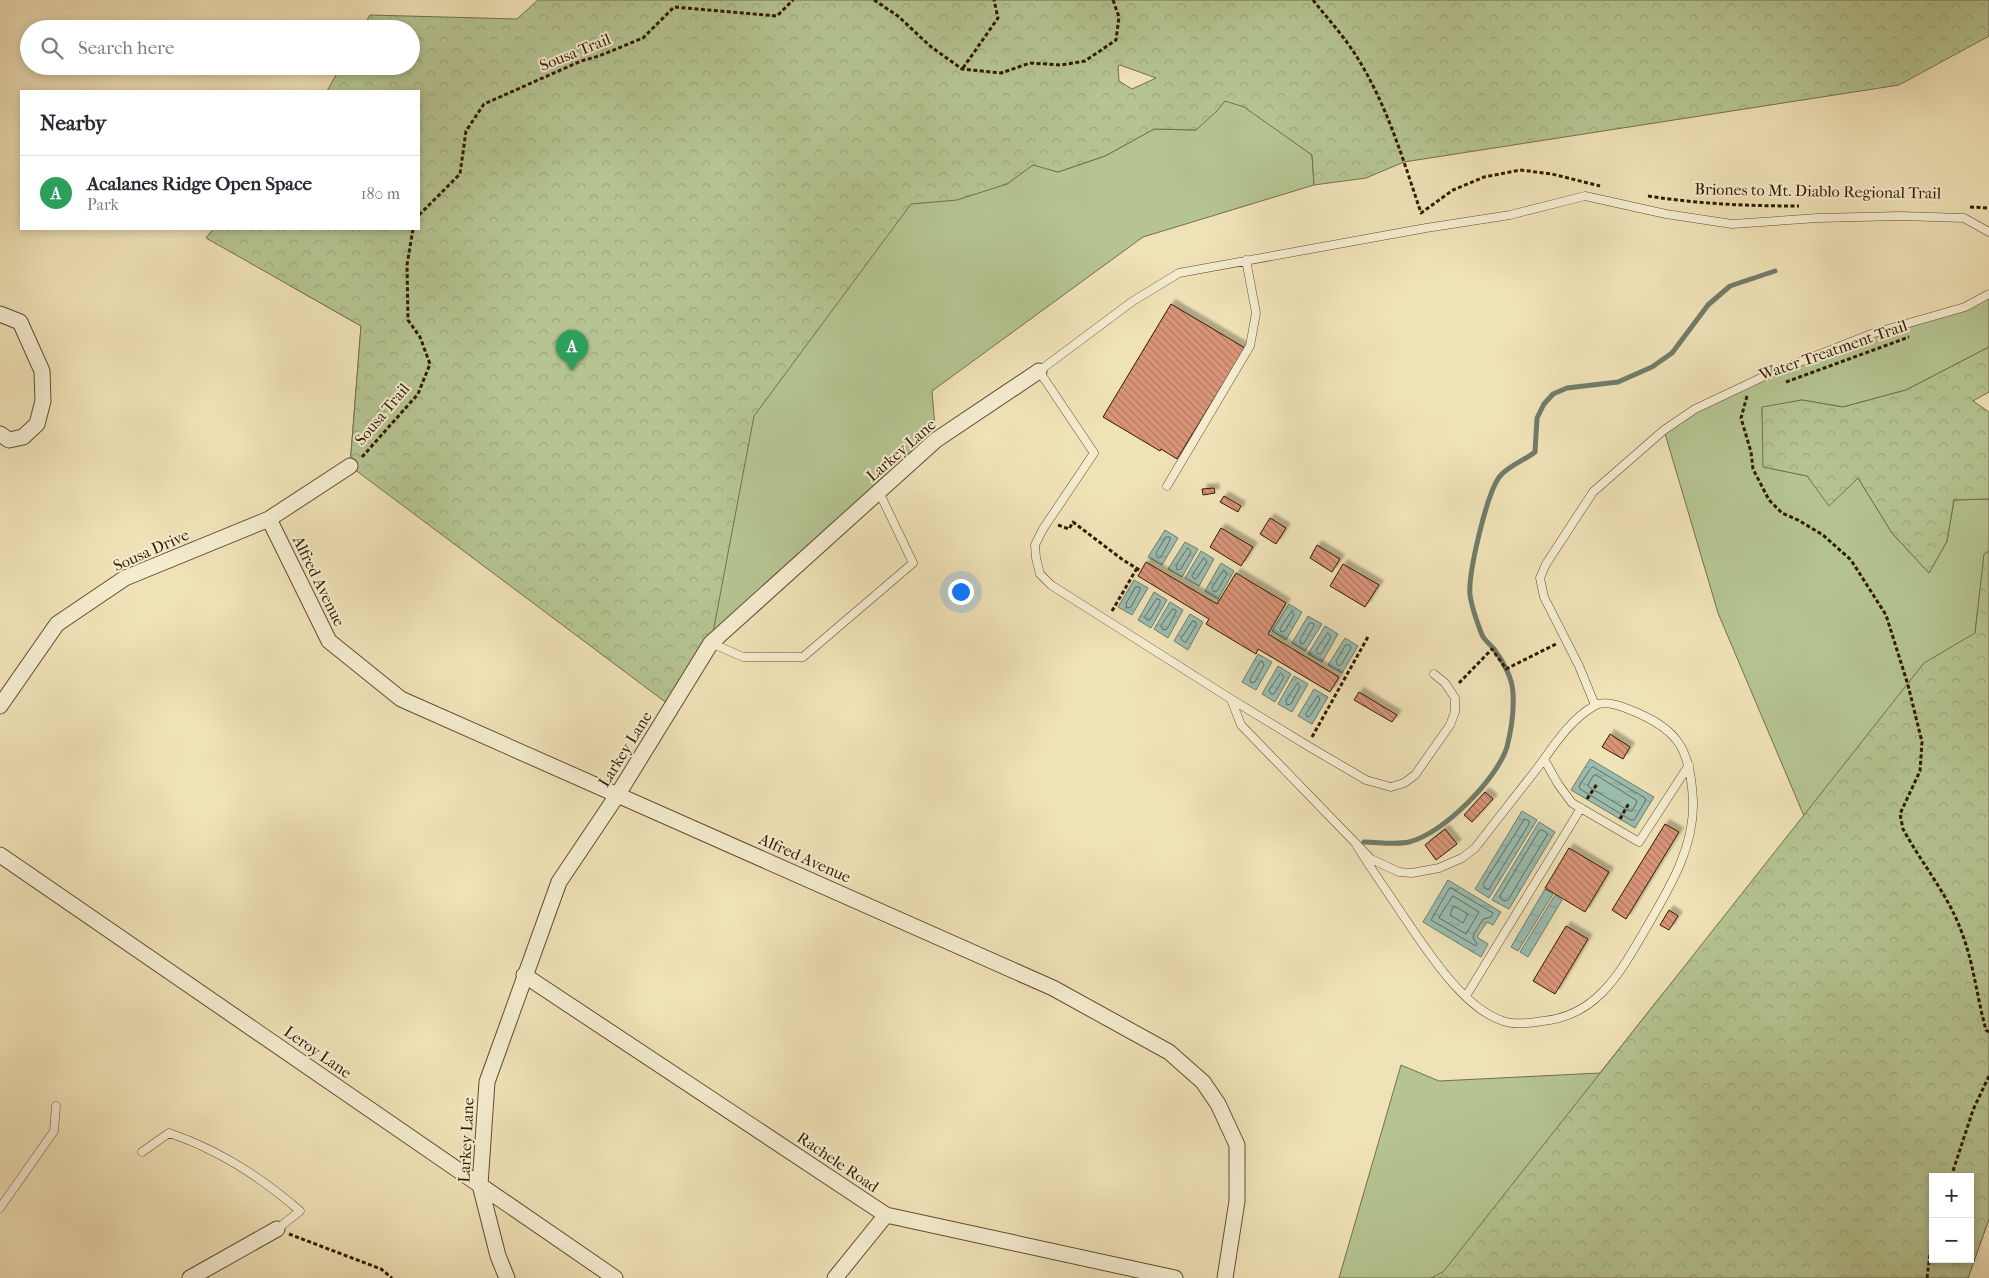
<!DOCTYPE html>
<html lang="en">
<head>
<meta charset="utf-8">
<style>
	:root { --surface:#fff; --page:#f2f2f3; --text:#2b2b33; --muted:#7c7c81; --line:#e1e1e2; --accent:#111827 }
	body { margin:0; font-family:"IM FELL French Canon",serif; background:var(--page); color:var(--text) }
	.controls { position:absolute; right:15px; bottom:15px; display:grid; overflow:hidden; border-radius:0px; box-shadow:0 2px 8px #0003 }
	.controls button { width:45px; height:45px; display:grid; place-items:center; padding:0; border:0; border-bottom:1px solid var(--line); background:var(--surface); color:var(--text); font:25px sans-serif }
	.you { position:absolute; left:960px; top:591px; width:18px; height:18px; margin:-12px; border:4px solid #fff; border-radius:50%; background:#1a73e8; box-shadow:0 0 0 8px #1a73e833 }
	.badge { display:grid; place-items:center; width:32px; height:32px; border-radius:50%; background:var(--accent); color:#fff; font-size:16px; font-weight:700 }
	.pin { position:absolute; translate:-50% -41px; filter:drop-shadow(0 1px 2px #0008) }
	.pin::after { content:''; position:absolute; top:26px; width:18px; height:15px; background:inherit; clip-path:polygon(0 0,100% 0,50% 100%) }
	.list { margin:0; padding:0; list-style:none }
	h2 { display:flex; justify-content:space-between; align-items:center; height:65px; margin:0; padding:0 20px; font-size:21px }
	h2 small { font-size:16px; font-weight:400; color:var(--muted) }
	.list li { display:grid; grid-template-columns:32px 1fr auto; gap:15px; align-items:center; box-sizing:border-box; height:75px; padding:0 20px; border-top:1px solid var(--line) }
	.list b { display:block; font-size:19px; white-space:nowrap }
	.list p { margin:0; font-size:16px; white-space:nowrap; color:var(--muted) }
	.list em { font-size:16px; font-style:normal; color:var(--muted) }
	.icon { flex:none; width:28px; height:28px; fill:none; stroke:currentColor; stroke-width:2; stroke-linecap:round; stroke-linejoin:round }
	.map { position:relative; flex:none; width:1989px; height:1278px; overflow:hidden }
	.search { position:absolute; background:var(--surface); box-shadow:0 2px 8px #0003; left:20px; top:20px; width:400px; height:55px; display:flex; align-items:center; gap:12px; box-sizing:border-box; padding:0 18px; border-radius:28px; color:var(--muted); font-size:19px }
	.panel { position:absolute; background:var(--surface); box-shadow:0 2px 8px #0003; left:20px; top:90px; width:400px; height:140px; border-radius:0px }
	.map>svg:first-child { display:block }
</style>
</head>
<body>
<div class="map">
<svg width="1989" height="1278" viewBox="0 0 1989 1278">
	<defs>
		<pattern id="forest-crowns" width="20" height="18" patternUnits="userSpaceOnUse" patternTransform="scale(1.25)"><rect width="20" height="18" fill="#b5c492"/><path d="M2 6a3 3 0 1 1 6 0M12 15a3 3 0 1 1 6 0" fill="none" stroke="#9ca87c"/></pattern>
		<pattern id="water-ripples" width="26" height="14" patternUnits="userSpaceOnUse" patternTransform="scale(1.25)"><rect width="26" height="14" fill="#9abdb1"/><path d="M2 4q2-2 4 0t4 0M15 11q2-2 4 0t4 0" fill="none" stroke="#85a296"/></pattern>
		<pattern id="building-back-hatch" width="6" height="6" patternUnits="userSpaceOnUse" patternTransform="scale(1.25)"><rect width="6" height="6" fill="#d99579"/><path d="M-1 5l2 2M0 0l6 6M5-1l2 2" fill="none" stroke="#b17961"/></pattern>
		<filter id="shadow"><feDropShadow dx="4.5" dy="-4.5" stdDeviation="1" flood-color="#0004"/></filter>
	</defs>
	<rect width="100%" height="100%" fill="#f0e2b7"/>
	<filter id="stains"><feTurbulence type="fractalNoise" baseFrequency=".004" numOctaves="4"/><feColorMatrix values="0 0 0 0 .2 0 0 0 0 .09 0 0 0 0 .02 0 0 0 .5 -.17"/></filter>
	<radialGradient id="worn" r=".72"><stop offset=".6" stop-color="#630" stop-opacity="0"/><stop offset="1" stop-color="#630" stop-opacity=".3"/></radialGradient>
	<path fill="#b5c492" stroke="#737049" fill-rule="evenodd" d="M1246 72 1290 139 1312 155 1314 185 1143 237 932 391 936 440 711 643 350 466 361 326 289 285 343 254 668 237 1007 184 1033 164 1058 172 1105 156 1154 129 1196 130Z
		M1989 294V347L1906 390 1843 407 1802 400 1762 408 1764 467 1807 476 1858 478 1892 533 1929 573 1947 541 1954 500 1989 499V587L1980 591 1975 633 1824 790 1804 816 1718 613 1664 430 1695 409 1874 333 1965 307Z
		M1665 991 1966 1102 1989 1219 1968 1278H1339L1401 1065 1439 1081 1600 1073ZM1933 1177H1970V1259H1933Z"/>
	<path fill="url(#forest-crowns)" stroke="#737049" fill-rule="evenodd" d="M538 0H1989V36L1899 85 1404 162 1366 178 1314 185 1312 155 1244 107 1225 101 1217 111 1196 130 1154 129 1105 156 1058 172 1033 165 1007 184 957 200 911 204 754 416 711 643 672 707 350 466 361 326 206 238 213 229H419V91H327L341 66H411V29H362L370 15 517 19ZM1120 65 1156 78 1132 89 1119 81 1118 66Z
		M1989 347V392L1973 401 1989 412V499L1954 500 1947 541 1929 573 1892 533 1858 478 1829 506 1807 476 1763 467 1762 407 1802 400 1843 407 1906 390Z
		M1989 551V1219L1968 1278H1431L1443 1272 1924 663 1975 633 1984 554ZM1933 1177H1970V1259H1933Z"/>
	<path fill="url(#water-ripples)" stroke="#707c6a" d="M1165 530 1178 538 1162 565 1148 557Z
		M1185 542 1198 549 1182 577 1168 569Z
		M1201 551 1214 559 1199 586 1185 578Z
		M1221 563 1234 571 1218 599 1205 591Z
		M1134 580 1148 588 1132 615 1118 607Z
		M1154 592 1167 600 1151 628 1138 620Z
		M1170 602 1183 610 1168 638 1154 629Z
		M1289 604 1302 612 1286 640 1272 631Z
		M1190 614 1203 622 1188 650 1174 641Z
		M1308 616 1322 624 1305 651 1292 643Z
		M1325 626 1338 634 1322 662 1308 654Z
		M1345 638 1358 646 1342 673 1328 665Z
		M1258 654 1272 662 1256 690 1242 682Z
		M1278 666 1291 674 1275 702 1262 694Z
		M1294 676 1308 684 1292 712 1278 704Z
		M1314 689 1328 697 1312 724 1298 716Z
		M1590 759 1654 797 1635 828 1571 790Z
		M1522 811 1537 820 1489 898 1475 889Z
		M1539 822 1555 832 1509 909 1492 900Z
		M1448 880 1501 912 1493 925 1487 922 1477 937 1488 944 1481 957 1423 922Z
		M1545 889 1553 894 1518 951 1511 947Z
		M1555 895 1562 900 1528 957 1520 952Z"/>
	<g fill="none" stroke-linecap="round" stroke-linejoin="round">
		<path stroke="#666c58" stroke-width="1" d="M1166 537H1170V540L1161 557 1158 558 1156 554Z
			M1188 548 1191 552 1181 569 1177 570 1176 566Z
			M1204 558 1207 562 1197 578 1194 579 1192 576Z
			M1224 570 1227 574 1217 591 1214 592 1212 588Z
			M1136 587H1140V590L1131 607 1127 608 1126 604Z
			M1157 599 1160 600V603L1150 620H1147L1145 617Z
			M1173 609 1176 610V612L1167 629 1163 630 1161 626Z
			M1292 611 1294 615 1285 631 1281 632 1280 629Z
			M1193 621 1196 622V625L1186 642H1184L1181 639Z
			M1310 623H1313L1314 626 1304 643 1301 644 1300 640Z
			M1328 633 1331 637 1321 654H1318L1316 651Z
			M1346 645H1350L1351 648 1341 665 1338 666 1336 662Z
			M1262 661 1264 665 1255 682 1251 683 1250 679 1260 662Z
			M1281 673 1284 677 1274 694H1271L1269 691Z
			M1298 683 1300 687 1291 704 1287 705 1286 701Z
			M1318 696 1320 700 1310 716 1307 717 1306 714Z
			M1593 767 1645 798 1646 800 1634 820H1631L1580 789 1579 786 1591 768Z
			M1596 775 1636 800 1637 802 1632 811H1629L1589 787 1588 785 1593 776Z
			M1525 819 1529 821V824L1489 889H1486L1483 885Z
			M1542 830 1547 833V835L1508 900 1505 901 1501 899 1500 896 1539 831Z
			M1451 888 1493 913 1491 917 1483 919 1474 934 1473 938 1477 944 1476 946 1431 920 1449 889Z
			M1453 896 1479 912 1466 934 1439 918Z
			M1456 907 1468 914 1463 923 1450 915 1453 907Z"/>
		<path stroke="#707c6a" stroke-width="5" d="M1364 842C1378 842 1396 845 1409 842 1443 834 1497 779 1507 747 1511 731 1514 710 1513 694 1513 679 1503 661 1494 649 1490 644 1485 641 1482 635 1477 622 1472 609 1470 595 1468 574 1487 490 1501 475 1510 465 1525 460 1535 452L1537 418 1544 404 1553 394 1567 388 1618 382 1652 367 1672 353 1708 305 1730 286 1775 271"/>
	</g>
	<path fill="url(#building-back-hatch)" stroke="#311b00" filter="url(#shadow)" d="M1171 304 1245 348 1177 459 1161 449 1160 451 1103 417Z
		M1214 488 1215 493 1203 495 1202 489Z
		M1224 496 1241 506 1238 512 1220 502Z
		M1270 518 1286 528 1276 544 1260 534Z
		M1221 528 1253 547 1241 566 1210 547Z
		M1317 545 1340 559 1332 572 1310 558Z
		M1146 562 1217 604 1236 573 1286 603 1268 634 1339 677 1330 692 1258 649 1256 654 1206 624 1209 619 1138 576Z
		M1343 564 1379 585 1365 607 1330 586Z
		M1359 692 1397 715 1392 722 1354 700Z
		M1610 734 1630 747 1623 759 1602 747Z
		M1485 792 1493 799 1472 822 1464 815Z
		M1665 824 1679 832 1626 919 1612 910Z
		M1445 829 1457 844 1436 860 1425 845Z
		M1569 848 1609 872 1585 912 1545 888Z
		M1669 910 1678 916 1669 930 1660 925Z
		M1566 926 1588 939 1555 994 1533 981Z"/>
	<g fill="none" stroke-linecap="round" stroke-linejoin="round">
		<g stroke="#614d2e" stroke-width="9">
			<path id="service" d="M1167 486 1250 346 1256 313 1246 260
				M711 643 743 657H803L913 563 879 492
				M1434 674 1445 683 1455 698V712L1450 725 1415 775 1404 783 1391 787 1366 780 1308 746 1231 699 1051 585 1040 574 1036 558 1035 545 1043 529 1094 453 1039 371 1133 301 1179 273 1426 228 1510 215 1585 196 1666 214 1732 224 1818 218 1900 216 1964 218 1989 232
				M1231 699 1241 725 1371 859 1399 872 1412 873 1439 868 1462 858 1475 848C1496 821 1518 793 1539 766 1555 744 1570 720 1594 706 1603 700 1618 705 1628 709 1677 728 1690 747 1693 800 1695 851 1665 895 1641 937 1617 978 1594 1016 1543 1021 1531 1023 1514 1025 1503 1021 1462 1008 1425 947 1402 914 1387 891 1371 869 1357 846
				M1595 705 1579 666 1544 597 1540 578 1546 564 1593 492 1664 430 1695 409 1769 374 1874 333 1965 307 1989 294
				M1544 759 1558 784 1572 803 1639 842 1689 765
				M1466 996 1581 808
				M142 1152 169 1133C217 1149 262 1178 300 1211L277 1229
				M0 1208 54 1131 56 1106"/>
		</g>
		<g stroke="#614d2e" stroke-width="17">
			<path id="minor" d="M0 314 20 322 42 371 43 401 37 424 23 437 9 440 0 434
				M269 519 329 641 401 699 1053 988 1169 1052 1203 1082 1218 1104 1237 1145V1201L1225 1278
				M0 706 57 624 125 578 269 519 350 466
				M0 855 615 1278
				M524 975 886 1215 1175 1278
				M190 1278 277 1229
				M507 1278 498 1256 480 1185 487 1082 559 882 618 794 711 643 936 440 1039 371
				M835 1278 886 1215"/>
		</g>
		<path stroke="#311b00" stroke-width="3" stroke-dasharray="4 2.5" stroke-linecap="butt" d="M874 0 898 16 930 46 962 69 1001 73 1030 63 1061 65 1085 61 1116 40 1119 17 1113 0
			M1313 0C1327 18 1343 35 1355 54 1386 102 1403 159 1421 213L1453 190 1484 177 1520 170 1552 174 1600 186
			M963 68 998 18 994 0
			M1648 196C1698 204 1748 206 1799 206
			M1970 207 1989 208
			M419 215 460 174 466 131 484 104 581 61 599 56 643 38 674 7 777 16 793 0
			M1786 382 1909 337
			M1747 396 1741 418 1751 452 1753 469 1769 500 1782 513 1798 520 1823 535 1851 560 1886 615 1908 685 1922 742 1920 771 1900 814 1903 829C1922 864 1949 896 1962 933 1974 965 1977 998 1986 1030L1989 1032
			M362 457 418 394 430 364 420 337 408 320 407 265 413 229
			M1058 525 1069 529 1073 522 1123 560 1141 571
			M1112 611 1137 568
			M1459 683 1492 649 1506 669 1556 644
			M1312 737 1369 635
			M1587 799 1597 784
			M1620 819 1629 803
			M1951 1177 1973 1110 1989 1076
			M289 1234 381 1269 392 1278
			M1927 1278 1933 1229"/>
		<use href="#service" stroke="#f5ecd0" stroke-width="8"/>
		<use href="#minor" stroke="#f5ecd0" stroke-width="15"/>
	</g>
	<g text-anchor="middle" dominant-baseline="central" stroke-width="4" stroke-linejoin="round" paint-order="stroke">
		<g font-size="16" fill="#311b00" stroke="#f5ecd0">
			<text transform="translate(575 52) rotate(-22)">Sousa Trail</text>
			<text transform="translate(1818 191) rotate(1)">Briones to Mt. Diablo Regional Trail</text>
			<text transform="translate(1833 350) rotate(-19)">Water Treatment Trail</text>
			<text transform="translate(382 414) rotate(-50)">Sousa Trail</text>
			<text transform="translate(901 450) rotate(-41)">Larkey Lane</text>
			<text transform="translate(151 550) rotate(-24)">Sousa Drive</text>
			<text transform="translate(319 581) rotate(64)">Alfred Avenue</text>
			<text transform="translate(625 749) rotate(-58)">Larkey Lane</text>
			<text transform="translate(805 858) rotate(24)">Alfred Avenue</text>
			<text transform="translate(318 1052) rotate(35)">Leroy Lane</text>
			<text transform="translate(466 1140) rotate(-87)">Larkey Lane</text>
			<text transform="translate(838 1162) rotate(34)">Rachele Road</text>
		</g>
	</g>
	<rect width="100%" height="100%" filter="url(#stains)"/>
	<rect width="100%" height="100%" fill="url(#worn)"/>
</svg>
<div class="controls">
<button>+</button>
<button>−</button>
</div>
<div class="you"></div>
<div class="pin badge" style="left:572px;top:371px;background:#2e9e5b">A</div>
<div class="search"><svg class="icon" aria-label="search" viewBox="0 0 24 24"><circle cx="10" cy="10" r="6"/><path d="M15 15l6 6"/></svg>Search here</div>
<section class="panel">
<h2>Nearby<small></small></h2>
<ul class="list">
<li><span class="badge" style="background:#2e9e5b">A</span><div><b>Acalanes Ridge Open Space</b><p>Park</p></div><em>180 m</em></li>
</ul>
</section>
</div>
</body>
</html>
